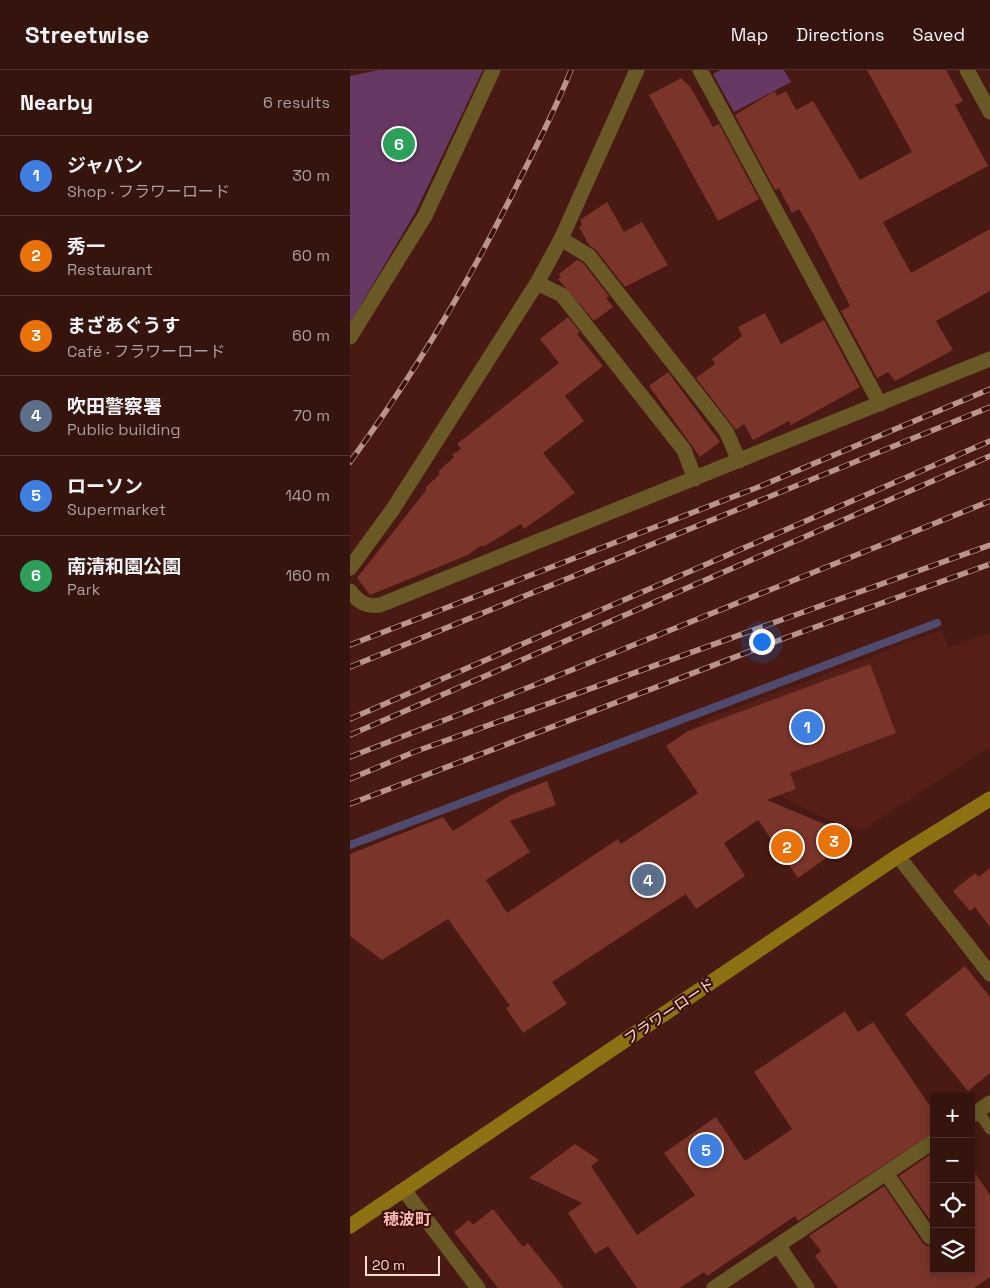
<!DOCTYPE html>
<html lang="en">
<head>
<meta charset="utf-8">
<style>
	:root { --surface:#36140e; --page:#3d1d17; --text:#f1f3f6; --muted:#aa9e9e; --line:#50332e; --accent:#54cadd }
	body { margin:0; font-family:"Space Grotesk","Noto Sans JP",sans-serif; background:var(--page); color:var(--text) }
	.controls { position:absolute; right:15px; bottom:15px; display:grid; overflow:hidden; border-radius:0px; box-shadow:0 2px 12px #0003 }
	.controls button { width:45px; height:45px; display:grid; place-items:center; padding:0; border:0; border-bottom:1px solid var(--line); background:var(--surface); color:var(--text); font:25px sans-serif }
	.scale { position:absolute; left:15px; bottom:12px; width:75px; box-sizing:border-box; padding-left:5px; border:2px solid #fbdbd5; border-top:0; font-size:14px; line-height:18px; white-space:nowrap; color:#fbdbd5; -webkit-text-stroke:4px #3d0f0a; paint-order:stroke }
	.you { position:absolute; left:411px; top:571px; width:18px; height:18px; margin:-12px; border:4px solid #fff; border-radius:50%; background:#1a73e8; box-shadow:0 0 0 8px #1a73e833 }
	.badge { display:grid; place-items:center; width:32px; height:32px; border-radius:50%; background:var(--accent); color:#fff; font-size:16px; font-weight:700 }
	.pin { position:absolute; translate:-50% -50%; border:2px solid #fff; box-shadow:0 1px 5px #0006 }
	.list { margin:0; padding:0; list-style:none }
	h2 { display:flex; justify-content:space-between; align-items:center; height:65px; margin:0; padding:0 20px; font-size:21px }
	h2 small { font-size:16px; font-weight:400; color:var(--muted) }
	.list li { display:grid; grid-template-columns:32px 1fr auto; gap:15px; align-items:center; box-sizing:border-box; height:80px; padding:0 20px; border-top:1px solid var(--line) }
	.list b { display:block; font-size:19px; white-space:nowrap }
	.list p { margin:0; font-size:16px; white-space:nowrap; color:var(--muted) }
	.list em { font-size:16px; font-style:normal; color:var(--muted) }
	.icon { flex:none; width:28px; height:28px; fill:none; stroke:currentColor; stroke-width:2; stroke-linecap:round; stroke-linejoin:round }
	.map { position:relative; flex:none; width:640px; height:1218px; overflow:hidden }
	header { display:flex; align-items:center; gap:30px; box-sizing:border-box; height:70px; padding:0 25px; background:var(--surface); border-bottom:1px solid var(--line) }
	header strong { font-size:24px }
	nav { display:flex; gap:28px; margin-inline-start:auto; font-size:18px }
	main { display:flex }
	aside { flex:1; background:var(--surface) }
	.map>svg:first-child { display:block }
</style>
</head>
<body>
<header>
<strong>Streetwise</strong>
<nav><a>Map</a><a>Directions</a><a>Saved</a></nav>
</header>
<main>
<aside>
<h2>Nearby<small>6 results</small></h2>
<ul class="list">
<li><span class="badge" style="background:#3f7fe0">1</span><div><b>ジャパン</b><p>Shop · フラワーロード</p></div><em>30 m</em></li>
<li><span class="badge" style="background:#e8710a">2</span><div><b>秀一</b><p>Restaurant</p></div><em>60 m</em></li>
<li><span class="badge" style="background:#e8710a">3</span><div><b>まざあぐうす</b><p>Café · フラワーロード</p></div><em>60 m</em></li>
<li><span class="badge" style="background:#5c6f8a">4</span><div><b>吹田警察署</b><p>Public building</p></div><em>70 m</em></li>
<li><span class="badge" style="background:#3f7fe0">5</span><div><b>ローソン</b><p>Supermarket</p></div><em>140 m</em></li>
<li><span class="badge" style="background:#2e9e5b">6</span><div><b>南清和園公園</b><p>Park</p></div><em>160 m</em></li>
</ul>
</aside>
<div class="map">
<svg width="640" height="1218" viewBox="0 0 640 1218">
	<rect width="100%" height="100%" fill="#481a13"/>
	<path fill="#551f18" d="M591 560 599 578 640 563V677L513 760 480 751 412 717 393 725 349 652Z"/>
	<path fill="#683864" d="M29 0H133L65 143 0 253V6Z
		M371 0H434L441 12 384 42 363 4Z"/>
	<g fill="none" stroke-linecap="round" stroke-linejoin="round">
		<path stroke="#514a6f" stroke-width="8" d="M0 775 587 553"/>
	</g>
	<path fill="#7a342a" d="M517 0H596L613 31 605 35 638 96 533 152 561 203 640 159V221L586 251 603 280 545 311 538 302 527 308 491 241 500 236 464 165 449 139 442 143 429 118 425 120 385 45 425 21 427 26 436 21 446 40 463 31 510 110 562 82Z
		M331 8 341 18 363 57 369 54 409 129 368 151 299 25Z
		M257 132 274 162 292 152 318 195 275 217 246 180 239 175 229 157 232 155 230 150Z
		M227 190 233 193 259 226 256 228 263 237 244 251 208 209 211 207 209 204Z
		M415 243 431 274 474 250 510 317 441 355 439 351 403 370 394 354 386 360 346 308 365 294 362 289 392 266 388 257Z
		M218 247 230 262 227 264 253 296 215 326 234 351 193 383 225 423 174 459 171 454 133 477 132 475 118 485 20 525 7 508 77 419 75 418 90 404 88 402 104 387 102 385 111 379 107 374 209 293 190 269Z
		M318 302 370 372 350 387 299 316Z
		M520 594 546 663 440 703 446 719 417 730 491 761 500 771 448 808 408 750 374 773 395 806 346 839 336 824 202 912 217 934 173 963 156 938 160 936 98 849 32 890 0 866V784L93 747 103 761 161 725 197 711 206 735 160 751 180 782 136 810 157 843 268 769 271 774 348 723 316 676 338 661Z
		M640 798V857L625 837 620 841 603 821 625 803 629 807Z
		M615 896 640 927V1003L618 1021 555 944Z
		M495 941 508 962 523 952 584 1042V1062L448 1151 445 1146 357 1206 354 1202 330 1218H287L258 1176 245 1184 218 1143 232 1133 179 1108 225 1074 249 1090 241 1096 287 1165 345 1125 314 1083 366 1047 395 1091 442 1059 404 1002Z
		M584 1082V1156L549 1106Z
		M621 1097 640 1125V1207L624 1218H488L465 1186 471 1181 459 1166 534 1116 572 1172 576 1176 584 1175V1199H621Z
		M143 1139 173 1177 178 1173 214 1218H148L104 1162 119 1150 123 1155Z"/>
	<g fill="none" stroke-linecap="round" stroke-linejoin="round">
		<path stroke="#6a5926" stroke-width="11" d="M628 1041 640 1059"/>
		<path stroke="#6a5926" stroke-width="15" d="M350 0 530 334
			M617 0 640 42
			M211 169 239 186 376 361 389 391
			M187 213 212 225 334 380 345 409
			M0 267 75 146 143 0
			M0 498 43 439 187 213 211 169 287 0
			M0 521C8 532 16 537 30 535L640 289
			M548 786 640 904
			M621 1046 640 1033
			M536 1103 580 1167
			M54 1120 128 1218
			M428 1175 457 1218
			M364 1218 584 1071"/>
		<path stroke="#8e7113" stroke-width="15" d="M0 1156 548 786 640 729"/>
		<g stroke="#b9948d" stroke-width="5.5">
			<path id="rail" d="M0 392C63 306 115 219 163 123 183 83 204 43 221 0
				M0 575 406 418 640 319
				M0 597 640 337
				M0 649 640 371
				M0 665 640 386
				M0 687 182 616 640 431
				M0 709 64 682 640 475
				M0 734 435 568 640 494"/>
		</g>
		<use href="#rail" stroke="#3d0f0a" stroke-width="4" stroke-dasharray="11" stroke-linecap="butt"/>
	</g>
	<g text-anchor="middle" dominant-baseline="central" stroke-width="4.5" stroke-linejoin="round" paint-order="stroke">
		<g font-size="15" fill="#fbdbd5" stroke="#3d0f0a">
			<text transform="translate(319 941) rotate(-34)">フラワーロード</text>
		</g>
		<g font-size="16" font-weight="bold" fill="#f9bbb0" stroke="#3d0f0a">
			<text x="57" y="1149">穂波町</text>
		</g>
	</g>
</svg>
<div class="controls">
<button>+</button>
<button>−</button>
<button><svg class="icon" aria-label="locate" viewBox="0 0 24 24"><circle cx="12" cy="12" r="6"/><path d="M12 2v4M12 18v4M2 12h4M18 12h4"/></svg></button>
<button><svg class="icon" aria-label="layers" viewBox="0 0 24 24"><path d="M12 4l9 5-9 5-9-5zM3 14l9 5 9-5"/></svg></button>
</div>
<div class="scale">20 m</div>
<div class="you"></div>
<div class="pin badge" style="left:457px;top:657px;background:#3f7fe0">1</div>
<div class="pin badge" style="left:437px;top:777px;background:#e8710a">2</div>
<div class="pin badge" style="left:484px;top:771px;background:#e8710a">3</div>
<div class="pin badge" style="left:298px;top:810px;background:#5c6f8a">4</div>
<div class="pin badge" style="left:356px;top:1080px;background:#3f7fe0">5</div>
<div class="pin badge" style="left:49px;top:74px;background:#2e9e5b">6</div>
</div>
</main>
</body>
</html>
